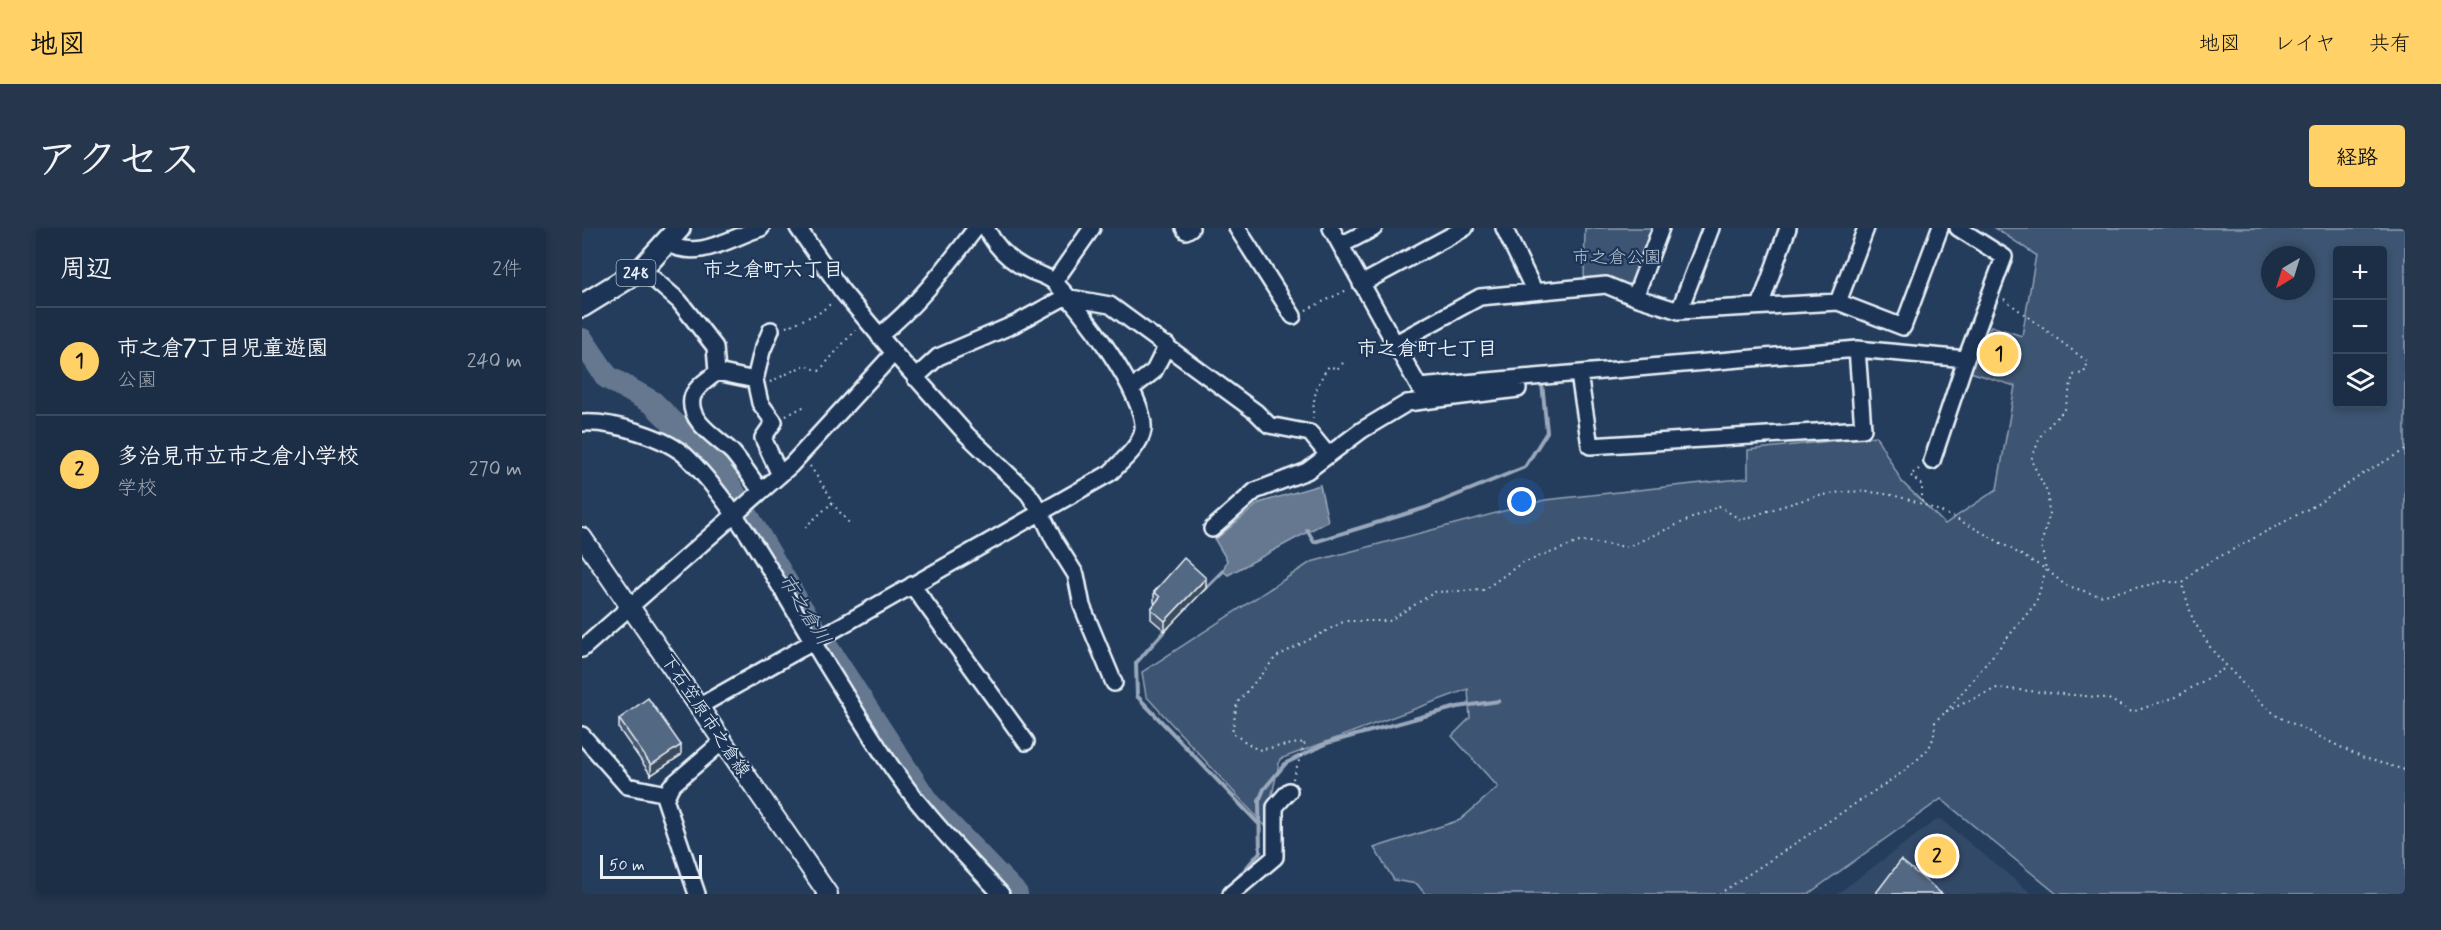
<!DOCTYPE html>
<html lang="ja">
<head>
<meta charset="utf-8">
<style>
	:root { --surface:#1c2e46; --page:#25364d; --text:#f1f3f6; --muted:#a0a8b3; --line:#3a4a5f; --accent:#ffd166 }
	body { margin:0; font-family:Mynerve,"Klee One",sans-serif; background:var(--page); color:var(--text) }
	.controls { position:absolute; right:18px; top:18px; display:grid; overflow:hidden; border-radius:6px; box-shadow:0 3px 9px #0003 }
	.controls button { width:54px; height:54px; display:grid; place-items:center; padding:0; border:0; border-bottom:2px solid var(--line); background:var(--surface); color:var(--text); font:30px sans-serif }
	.compass { position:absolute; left:1679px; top:18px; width:54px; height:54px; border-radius:50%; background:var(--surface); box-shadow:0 3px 9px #0003; rotate:218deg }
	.scale { position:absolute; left:18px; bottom:15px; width:102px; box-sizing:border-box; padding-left:6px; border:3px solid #e8f1f8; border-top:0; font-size:16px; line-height:21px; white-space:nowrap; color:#e8f1f8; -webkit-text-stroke:4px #1d3557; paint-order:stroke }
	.you { position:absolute; left:940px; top:274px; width:21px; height:21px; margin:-15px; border:4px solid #fff; border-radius:50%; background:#1a73e8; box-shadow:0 0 0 9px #1a73e833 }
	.badge { display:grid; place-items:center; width:39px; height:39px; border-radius:50%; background:var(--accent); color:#111; font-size:20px; font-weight:700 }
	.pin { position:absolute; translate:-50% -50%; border:3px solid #fff; box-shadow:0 2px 6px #0006 }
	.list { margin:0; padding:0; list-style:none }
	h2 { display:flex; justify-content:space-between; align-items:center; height:78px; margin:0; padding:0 24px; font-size:26px }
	h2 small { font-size:20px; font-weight:400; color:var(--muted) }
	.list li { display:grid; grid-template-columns:39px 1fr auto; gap:18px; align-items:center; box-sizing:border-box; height:108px; padding:0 24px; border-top:2px solid var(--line) }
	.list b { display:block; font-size:22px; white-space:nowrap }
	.list p { margin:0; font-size:20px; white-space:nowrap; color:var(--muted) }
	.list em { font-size:20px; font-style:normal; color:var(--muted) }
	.icon { flex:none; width:33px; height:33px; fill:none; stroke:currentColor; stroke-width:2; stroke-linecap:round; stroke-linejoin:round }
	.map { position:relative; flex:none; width:1823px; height:666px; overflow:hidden; border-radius:6px }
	header { display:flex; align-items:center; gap:36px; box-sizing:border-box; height:84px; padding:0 30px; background:var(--accent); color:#111 }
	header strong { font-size:28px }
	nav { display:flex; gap:33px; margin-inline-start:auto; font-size:21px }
	.intro { display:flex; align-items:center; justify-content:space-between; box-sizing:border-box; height:144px; padding:0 36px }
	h1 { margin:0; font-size:42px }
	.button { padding:15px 27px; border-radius:6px; background:var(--accent); color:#111; font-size:21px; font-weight:700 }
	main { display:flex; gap:36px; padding:0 36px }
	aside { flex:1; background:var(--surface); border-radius:6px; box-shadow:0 3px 9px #0003 }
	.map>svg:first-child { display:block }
</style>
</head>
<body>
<header>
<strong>地図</strong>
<nav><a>地図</a><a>レイヤ</a><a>共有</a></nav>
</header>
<div class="intro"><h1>アクセス</h1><a class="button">経路</a></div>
<main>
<aside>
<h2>周辺<small>2件</small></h2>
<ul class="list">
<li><span class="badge">1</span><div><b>市之倉7丁目児童遊園</b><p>公園</p></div><em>240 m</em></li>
<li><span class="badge">2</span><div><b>多治見市立市之倉小学校</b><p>学校</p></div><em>270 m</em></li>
</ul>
</aside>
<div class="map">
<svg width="1823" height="666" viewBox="0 0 1823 666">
	<rect width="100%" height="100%" fill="#253d5d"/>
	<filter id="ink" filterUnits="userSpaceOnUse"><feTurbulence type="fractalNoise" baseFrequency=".0167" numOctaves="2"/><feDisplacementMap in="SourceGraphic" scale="12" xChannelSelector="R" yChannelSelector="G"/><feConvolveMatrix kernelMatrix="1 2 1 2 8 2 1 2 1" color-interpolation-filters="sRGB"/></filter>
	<g filter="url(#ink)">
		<path fill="#334a68" d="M1357 590 1450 666H1255Z"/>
		<path fill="#3e5472" stroke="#93a2b5" stroke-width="1.5" fill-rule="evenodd" d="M1003 0H1079L1053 69 1002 58Z
			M1413 0H1823V666H1475L1359 571 1226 666H843L835 656 812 652 792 620 878 592 916 559 870 508 888 490 886 461 698 531 683 598 564 468 560 444 729 334 963 272 1166 250V222L1294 208 1320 254 1363 296 1415 261 1433 158 1388 144 1409 98 1440 108 1454 27ZM1756 22H1800V176H1756ZM1688 27H1724V63H1688Z"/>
		<path fill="#657890" stroke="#99a8ba" stroke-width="1.5" d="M738 257 746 293 646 347 641 343 645 332 633 312 677 275Z"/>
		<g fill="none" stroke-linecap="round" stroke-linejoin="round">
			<path stroke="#99a8ba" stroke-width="4" d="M725 302 732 314 843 280 943 239 965 204 960 155
				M622 362 641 343
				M586 399 554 435 555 468 676 595
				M653 653 678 624 677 573 682 561 704 535 745 515 875 479 917 473"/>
			<path stroke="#657890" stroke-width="24" d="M0 112 25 149 71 175 137 240 217 377 345 574 434 666"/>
			<g stroke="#e8f1f8" stroke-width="20">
				<path id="minor" d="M216 0 260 63 312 125 385 207 446 265 458 283 472 312 494 347 500 378 532 455
					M602 0 604 3 609 0
					M655 0 711 88
					M749 0 837 159 1275 121 1384 131 1422 29 1376 0
					M922 0 952 62
					M84 15C117 33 147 10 179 0
					M759 17 792 0
					M60 41 97 73 133 119 135 144C127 151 112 159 110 171 106 195 138 211 151 225 161 237 170 251 179 263
					M472 54 510 0
					M779 56 883 0
					M1053 69 1079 0
					M1256 74 1284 0
					M1178 78 1206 0
					M1097 83 1129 0
					M297 108C335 78 365 38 394 0
					M812 116 898 69 1024 57 1053 69 1097 83 1256 74 1321 99 1358 0
					M135 144 173 152 178 175 192 194 181 210 198 247
					M997 146 1008 218 1281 201 1275 121
					M333 150 356 129 433 96 483 69 528 77 674 184 687 197 728 205 746 227
					M173 152 180 123 189 102
					M550 160 572 143 585 117
					M0 195C29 193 85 209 106 230 161 285 206 375 248 442 278 490 308 542 345 585 368 613 394 639 419 666
					M1350 233 1384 131
					M630 301 673 263 725 243 780 202 825 175 936 161
					M330 357 444 514
					M0 421 209 237 312 125
					M116 479 528 245C540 233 558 219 561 202 565 168 498 79 473 55 468 49 456 46 449 43 428 34 414 20 404 0
					M0 507 45 558 85 566
					M115 666 83 571 89 558 140 514
					M649 666 693 629V579L707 563"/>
			</g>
			<g stroke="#e8f1f8" stroke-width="22">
				<path id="major" d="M0 309 246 666"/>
			</g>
			<g stroke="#e8f1f8" stroke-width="26">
				<path id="highway" d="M0 78 60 41 97 0"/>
			</g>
			<path stroke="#e8f1f8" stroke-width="2" stroke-dasharray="1.5 4.5" stroke-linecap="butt" d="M1422 71 1506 134 1502 145 1491 147 1483 181 1460 205 1449 232 1466 266 1467 288 1459 317 1464 341 1483 357 1518 368 1584 353 1600 356
				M724 82 765 62
				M204 99 237 85 251 74
				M188 154 223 137 237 143 273 102
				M204 188 223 178
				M731 191C731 169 734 156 747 138L755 141 762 134
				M1823 222 1784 244 1737 275 1613 342 1600 356 1611 392 1630 422 1675 471 1695 488 1779 529 1823 542
				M1337 241 1328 247 1340 257V274
				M250 275 267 295
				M223 299 250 275 248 268 228 238
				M711 551 723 514 676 522 650 505 655 475 694 429 763 393H807L853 364 902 362 938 336 1000 313 1045 319 1137 278 1159 292C1186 283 1214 273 1242 267 1324 249 1396 304 1464 341L1454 375 1365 483 1415 460 1525 470 1550 484 1594 469 1645 439
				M1137 666 1321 544C1341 525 1353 523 1353 493L1365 483"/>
			<use href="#minor" stroke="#1d3557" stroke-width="15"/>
			<use href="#major" stroke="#1d3557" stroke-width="18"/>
			<use href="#highway" stroke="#1d3557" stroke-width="21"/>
		</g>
		<path fill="#475970" stroke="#e8f1f8" stroke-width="1.5" d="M624 360 583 403 569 391V381L573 375 572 374V364Z
			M37 491 99 527 69 547 37 501Z"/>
		<path fill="#3a485b" stroke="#e8f1f8" stroke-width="1.5" d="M624 350V360L583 403V393Z
			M99 517V527L69 547V537Z"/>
		<path fill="#536782" stroke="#e8f1f8" stroke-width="1.5" d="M602 330 624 350 583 393 569 381 578 369 572 364Z
			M66 470 99 517 69 537 37 491Z
			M1319 632 1360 666H1296L1294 665Z"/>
	</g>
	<g text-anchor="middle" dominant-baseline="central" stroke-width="4.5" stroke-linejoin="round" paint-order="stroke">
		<rect fill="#1d3557" stroke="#abb9c8" stroke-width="1.5" x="34.5" y="32" width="39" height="26" rx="4.5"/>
		<g font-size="16" font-weight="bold" fill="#e8f1f8">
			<text x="54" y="45">248</text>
		</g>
		<g font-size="18" fill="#b5c2d0" stroke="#1d3557">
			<text x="1035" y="30">市之倉公園</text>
		</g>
		<g font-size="18" fill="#e8f1f8" stroke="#1d3557">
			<text transform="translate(123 488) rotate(56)">下石笠原市之倉線</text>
		</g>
		<g font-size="20" font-weight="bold" fill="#e8f1f8" stroke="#1d3557">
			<text x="191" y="42">市之倉町六丁目</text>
			<text x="845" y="121">市之倉町七丁目</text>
		</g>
		<g font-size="20" font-style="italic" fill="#b4c1ce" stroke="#1d3557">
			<text transform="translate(222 382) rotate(58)">市之倉川</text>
		</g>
	</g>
</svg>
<div class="controls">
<button>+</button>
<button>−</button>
<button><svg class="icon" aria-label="layers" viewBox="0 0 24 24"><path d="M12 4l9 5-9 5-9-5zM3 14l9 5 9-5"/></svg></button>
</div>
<svg class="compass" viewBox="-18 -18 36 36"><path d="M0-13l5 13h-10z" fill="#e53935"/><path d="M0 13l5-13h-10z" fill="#a0a8b3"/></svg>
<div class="scale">50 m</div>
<div class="you"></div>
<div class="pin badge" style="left:1417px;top:126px">1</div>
<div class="pin badge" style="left:1355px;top:628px">2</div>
</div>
</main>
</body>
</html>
